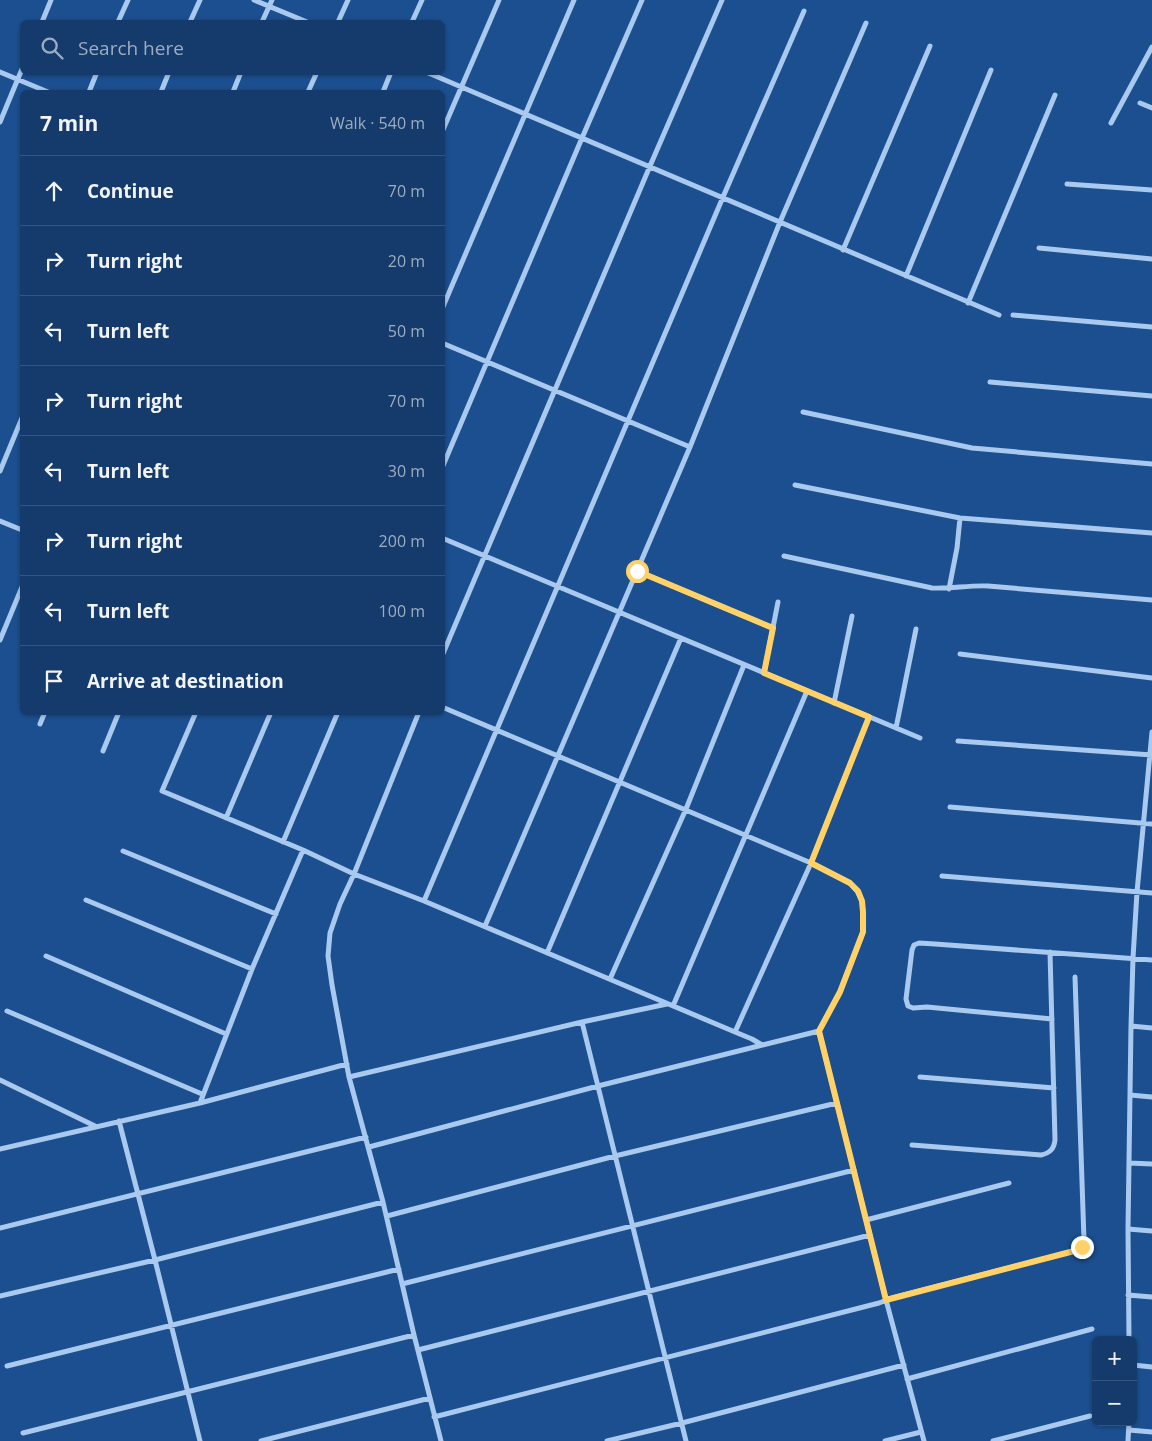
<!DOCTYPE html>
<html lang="en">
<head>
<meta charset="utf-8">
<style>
	:root { --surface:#143b6b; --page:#214673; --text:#f1f3f6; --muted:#9dadc1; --line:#33557e }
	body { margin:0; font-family:"Open Sans",sans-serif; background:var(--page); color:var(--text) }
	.controls { position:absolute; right:15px; bottom:15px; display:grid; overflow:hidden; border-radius:8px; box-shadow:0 1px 4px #0004 }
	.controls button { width:45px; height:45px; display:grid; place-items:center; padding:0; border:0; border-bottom:1px solid var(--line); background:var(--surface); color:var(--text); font:25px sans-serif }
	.stop { position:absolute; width:15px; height:15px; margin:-11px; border:4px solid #ffd166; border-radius:50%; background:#fff }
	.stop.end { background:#ffd166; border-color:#fff; box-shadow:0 1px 5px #0008 }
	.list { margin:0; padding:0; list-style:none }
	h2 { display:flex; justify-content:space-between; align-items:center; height:65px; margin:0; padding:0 20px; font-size:21px }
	h2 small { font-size:16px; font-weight:400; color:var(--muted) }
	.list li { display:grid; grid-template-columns:32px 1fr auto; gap:15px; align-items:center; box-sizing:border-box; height:70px; padding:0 20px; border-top:1px solid var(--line) }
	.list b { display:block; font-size:19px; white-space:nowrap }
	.list em { font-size:16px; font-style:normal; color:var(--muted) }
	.icon { flex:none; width:28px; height:28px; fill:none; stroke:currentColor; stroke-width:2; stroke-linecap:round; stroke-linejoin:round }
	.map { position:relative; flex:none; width:1152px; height:1441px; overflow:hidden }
	.search { position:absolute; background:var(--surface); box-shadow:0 1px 4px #0004; left:20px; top:20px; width:425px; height:55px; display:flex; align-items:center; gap:12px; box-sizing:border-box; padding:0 18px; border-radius:8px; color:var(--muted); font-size:19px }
	.panel { position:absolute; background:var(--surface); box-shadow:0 1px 4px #0004; left:20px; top:90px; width:425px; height:625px; border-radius:8px }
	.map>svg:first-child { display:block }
</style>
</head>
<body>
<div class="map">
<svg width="1152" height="1441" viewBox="0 0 1152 1441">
	<rect width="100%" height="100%" fill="#1b4f8f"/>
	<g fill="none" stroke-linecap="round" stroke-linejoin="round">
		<path stroke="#a9c9ee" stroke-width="5" d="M254 0 307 22
			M42 22 51 0
			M118 22 128 0
			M190 22 200 0
			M262 22 272 0
			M338 22 348 0
			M412 22 422 0
			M0 72 48 92
			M426 72 999 315
			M89 92 97 72
			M161 92 169 72
			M233 92 241 72
			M308 92 317 72
			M383 92 391 72
			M1140 103 1152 108
			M0 122 22 69
			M1111 123 1152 47
			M442 132 499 0
			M1067 184 1152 190
			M1039 248 1152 259
			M843 250 930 46
			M906 276 991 70
			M968 303 1055 95
			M442 309 574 0
			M1013 315 1152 327
			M442 343 690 447
			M990 382 1152 396
			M803 412 972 448 1152 464
			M442 468 582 138 642 0
			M0 471 22 418
			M795 485 960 518 1152 533
			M0 521 22 530
			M442 538 920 738
			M784 556 932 588C951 589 969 585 988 586L1152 600
			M637 571 773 628
			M949 589 957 548 960 518
			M0 640 22 587
			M960 654 1152 678
			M442 656 650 166 722 0
			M764 673 778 602
			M834 703 852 616
			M442 707 811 863 850 883 857 891 862 901 863 912V932L840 992 819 1031 886 1300 924 1441
			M196 712 162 791 303 850 354 874 424 901 735 1032 752 1039 762 1045
			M419 712 354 874 340 904 330 933 328 956 332 985 349 1077 383 1202 414 1335 441 1441
			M40 724 45 712
			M896 728 916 629
			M958 741 1152 755
			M103 751 119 712
			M950 807 1152 824
			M226 818 271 712
			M283 842 338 712
			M123 851 276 914
			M942 876 1152 893
			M86 900 252 969
			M424 901 723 197 804 11
			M485 926 690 447 780 222 866 23
			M547 953 681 638
			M46 956 226 1034
			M610 979 686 809 744 665
			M673 1006 807 691
			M7 1011 202 1094
			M1052 1019 927 1007 913 1008 908 1006 906 999 912 950 914 945 919 943 935 944 1152 960
			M582 1022 686 1441
			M1131 1026 1152 1028
			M735 1032 811 863 869 717
			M349 1077 582 1022 667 1004
			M920 1077 1054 1088
			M0 1080 95 1126
			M1130 1095 1152 1097
			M200 1103 252 969 303 850
			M119 1121 155 1260 200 1441
			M912 1145 1041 1155C1050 1153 1054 1149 1055 1140L1050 952
			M369 1147 598 1086 819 1031
			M0 1149 200 1103 347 1064
			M1129 1163 1152 1164
			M387 1216 615 1156 837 1103
			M866 1220 1009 1183
			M0 1228 366 1137
			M1128 1229 1152 1231
			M402 1284 854 1170
			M1128 1295 1152 1297
			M0 1296 155 1260 383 1202
			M1129 1340 1128 1229 1131 1026 1133 958 1137 892 1152 732
			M418 1350 870 1235
			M1133 1365 1152 1367
			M7 1366 399 1269
			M907 1379 1092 1329
			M434 1417 879 1303 892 1298 1078 1250 1084 1244V1240L1075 977
			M1129 1430 1152 1432
			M23 1433 414 1335
			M261 1441 430 1398
			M607 1441 682 1423 904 1365
			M885 1441 921 1432
			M993 1441 1090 1416
			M1128 1441 1129 1422"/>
	</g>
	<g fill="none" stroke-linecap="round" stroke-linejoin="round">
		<path stroke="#ffd166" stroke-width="6" d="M637 571 773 628 764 673 869 717 811 863 850 883 858 891 862 901 863 912V932L840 992 819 1031 886 1300 1078 1250 1082 1247"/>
	</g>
</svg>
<div class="controls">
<button>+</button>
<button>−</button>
</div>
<div class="stop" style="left:637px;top:571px"></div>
<div class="stop end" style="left:1082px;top:1247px"></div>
<div class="search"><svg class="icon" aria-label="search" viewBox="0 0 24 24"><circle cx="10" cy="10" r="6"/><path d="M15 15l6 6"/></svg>Search here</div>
<section class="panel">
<h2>7 min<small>Walk · 540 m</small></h2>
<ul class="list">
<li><svg class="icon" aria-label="ahead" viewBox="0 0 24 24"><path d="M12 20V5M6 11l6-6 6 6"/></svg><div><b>Continue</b></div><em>70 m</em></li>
<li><svg class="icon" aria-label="right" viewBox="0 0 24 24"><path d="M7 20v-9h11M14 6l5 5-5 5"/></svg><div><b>Turn right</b></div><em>20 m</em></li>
<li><svg class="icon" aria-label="left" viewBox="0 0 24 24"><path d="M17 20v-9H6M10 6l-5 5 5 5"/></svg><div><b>Turn left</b></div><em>50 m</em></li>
<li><svg class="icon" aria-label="right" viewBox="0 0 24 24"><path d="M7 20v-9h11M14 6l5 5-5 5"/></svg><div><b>Turn right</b></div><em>70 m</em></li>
<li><svg class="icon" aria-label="left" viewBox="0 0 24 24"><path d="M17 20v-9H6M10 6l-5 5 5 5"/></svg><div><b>Turn left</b></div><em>30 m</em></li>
<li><svg class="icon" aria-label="right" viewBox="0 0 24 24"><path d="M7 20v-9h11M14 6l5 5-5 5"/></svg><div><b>Turn right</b></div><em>200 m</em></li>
<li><svg class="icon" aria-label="left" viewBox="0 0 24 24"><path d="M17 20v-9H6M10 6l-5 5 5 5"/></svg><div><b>Turn left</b></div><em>100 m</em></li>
<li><svg class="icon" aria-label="arrive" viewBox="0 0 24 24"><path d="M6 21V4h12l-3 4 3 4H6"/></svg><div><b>Arrive at destination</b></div></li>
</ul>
</section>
</div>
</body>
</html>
